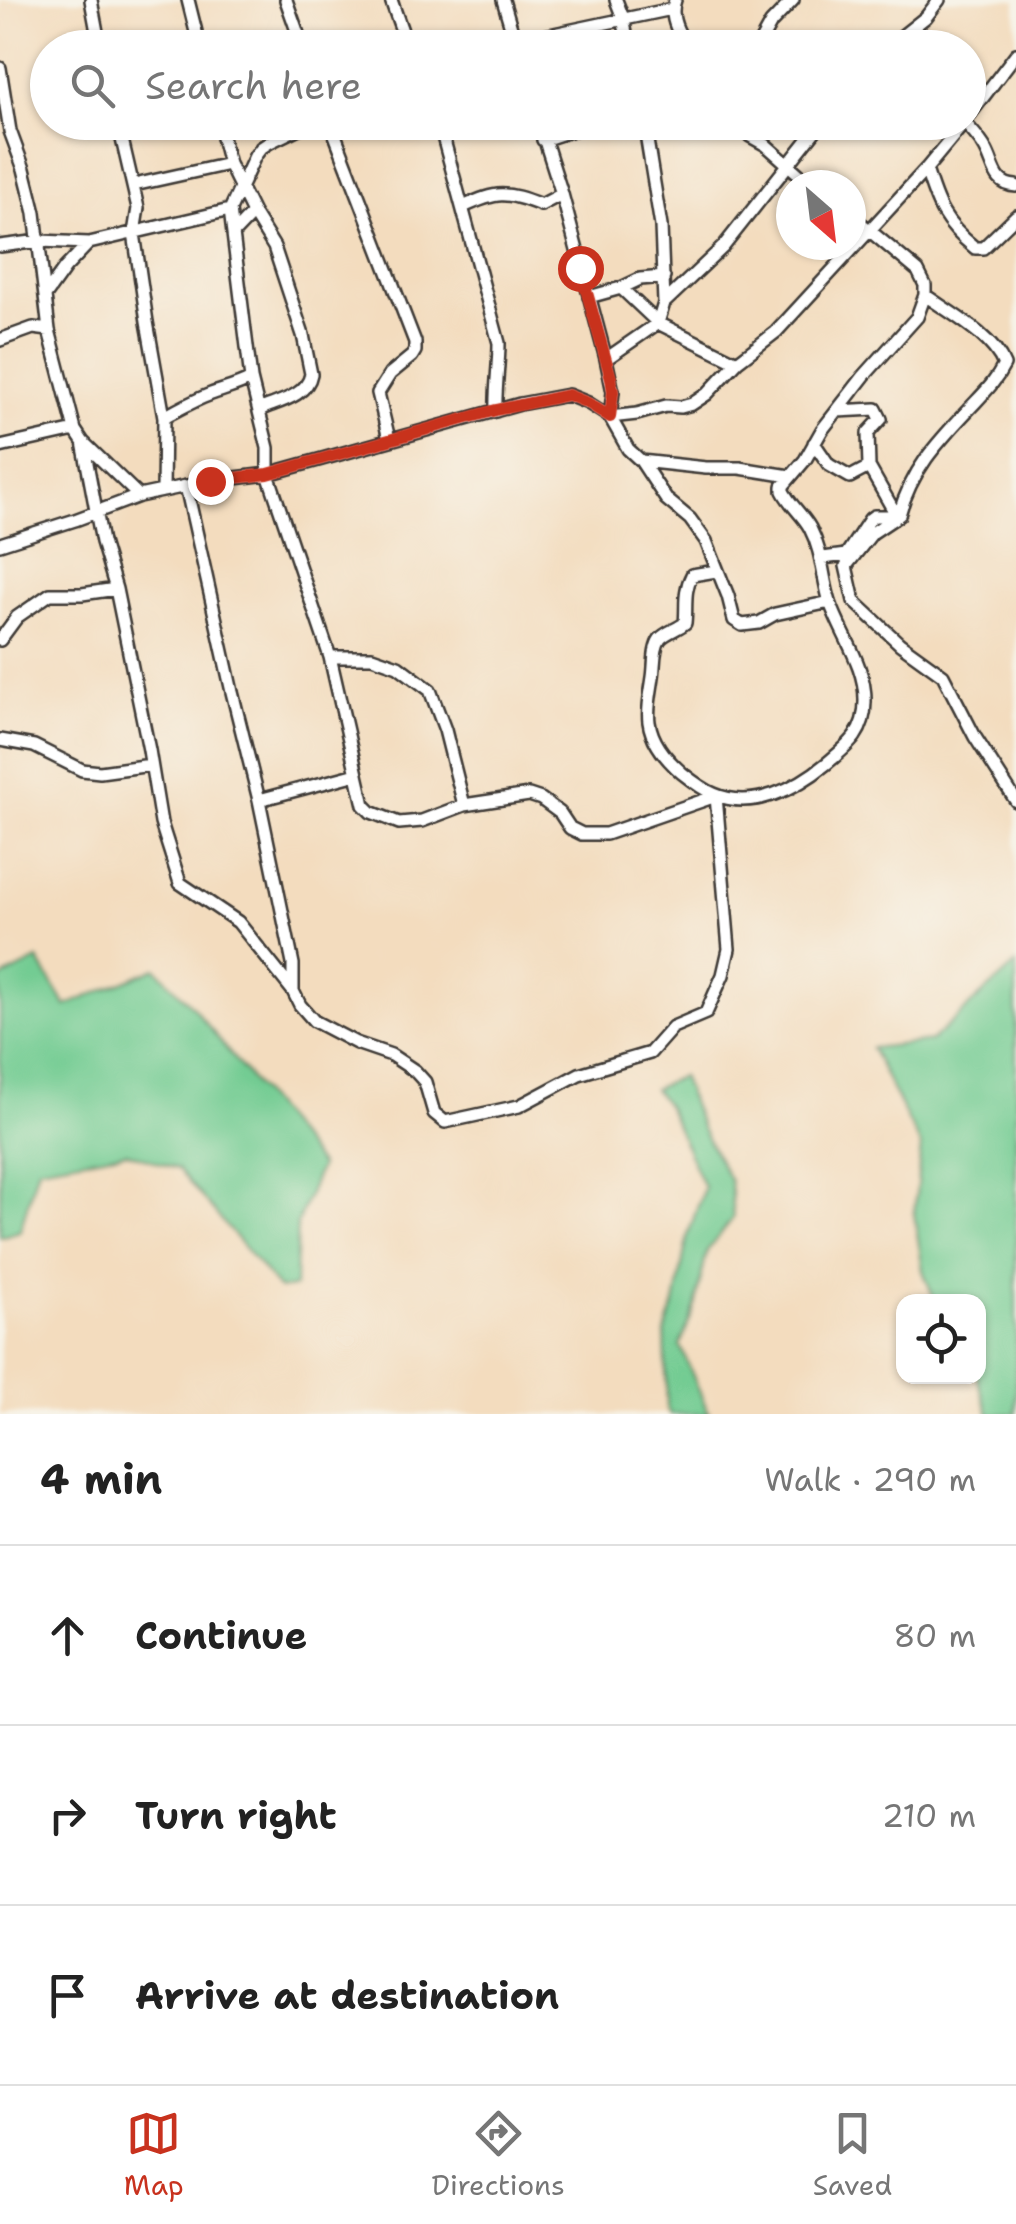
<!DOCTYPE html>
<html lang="en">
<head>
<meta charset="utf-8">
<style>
	:root { --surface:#fff; --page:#f6f6f6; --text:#222; --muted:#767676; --line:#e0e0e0; --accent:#c8321e }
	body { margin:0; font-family:"Shantell Sans",sans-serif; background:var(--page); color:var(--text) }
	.controls { position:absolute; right:30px; bottom:30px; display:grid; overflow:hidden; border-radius:20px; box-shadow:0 2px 8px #0004 }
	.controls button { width:90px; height:90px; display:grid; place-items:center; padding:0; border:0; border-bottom:2px solid var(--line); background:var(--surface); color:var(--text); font:50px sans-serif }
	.compass { position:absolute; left:776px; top:170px; width:90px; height:90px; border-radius:50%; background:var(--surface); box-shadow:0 2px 8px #0004; rotate:152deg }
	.stop { position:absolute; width:30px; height:30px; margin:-22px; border:8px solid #c8321e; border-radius:50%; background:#fff }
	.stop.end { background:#c8321e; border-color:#fff; box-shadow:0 2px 10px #0008 }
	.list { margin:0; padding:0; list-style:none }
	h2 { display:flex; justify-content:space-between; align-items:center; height:130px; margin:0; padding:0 40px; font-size:42px }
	h2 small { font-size:32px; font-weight:400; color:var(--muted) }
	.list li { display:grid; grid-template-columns:65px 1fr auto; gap:30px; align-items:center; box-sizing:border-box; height:180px; padding:0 40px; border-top:2px solid var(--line) }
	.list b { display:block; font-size:38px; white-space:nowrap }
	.list em { font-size:32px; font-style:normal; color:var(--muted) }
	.icon { flex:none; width:55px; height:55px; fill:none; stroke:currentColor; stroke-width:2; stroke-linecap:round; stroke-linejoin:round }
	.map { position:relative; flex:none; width:1016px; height:1414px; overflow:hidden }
	.search { position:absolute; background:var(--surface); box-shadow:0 2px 8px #0004; left:30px; right:30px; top:30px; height:110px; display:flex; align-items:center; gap:25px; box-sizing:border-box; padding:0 35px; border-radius:55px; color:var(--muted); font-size:38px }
	.sheet { height:670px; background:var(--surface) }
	nav { display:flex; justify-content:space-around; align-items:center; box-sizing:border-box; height:140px; border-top:2px solid var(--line); background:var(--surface); font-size:28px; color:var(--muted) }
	nav a { display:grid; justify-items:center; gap:5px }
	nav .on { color:var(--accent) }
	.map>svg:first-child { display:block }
</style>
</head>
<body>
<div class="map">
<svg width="1016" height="1414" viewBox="0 0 1016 1414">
	<rect width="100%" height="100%" fill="#f7f3e8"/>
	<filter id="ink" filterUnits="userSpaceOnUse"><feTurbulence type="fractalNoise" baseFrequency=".01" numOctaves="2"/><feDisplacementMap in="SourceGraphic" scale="20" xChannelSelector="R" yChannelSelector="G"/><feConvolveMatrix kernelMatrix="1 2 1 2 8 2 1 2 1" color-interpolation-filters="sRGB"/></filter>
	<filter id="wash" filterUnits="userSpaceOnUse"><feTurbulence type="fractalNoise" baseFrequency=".0048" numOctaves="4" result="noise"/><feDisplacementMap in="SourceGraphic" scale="40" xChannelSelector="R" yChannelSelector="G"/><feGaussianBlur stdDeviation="2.25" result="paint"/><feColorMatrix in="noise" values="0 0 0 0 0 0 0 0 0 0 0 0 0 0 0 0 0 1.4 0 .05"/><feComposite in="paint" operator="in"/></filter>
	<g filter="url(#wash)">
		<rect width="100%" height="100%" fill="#f3dcbe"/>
		<path fill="#73cc93" stroke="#487458" stroke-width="2.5" d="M38 960 66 1006 156 968 193 1007 320 1166 297 1224 295 1287 279 1289 178 1169 126 1152 38 1167 20 1231 0 1237V979Z
			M1016 964V1414H989L977 1377 978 1302 935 1301 923 1271 914 1214 921 1146 871 1048 931 1041Z
			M681 1076 701 1127 730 1181 733 1218 707 1251 695 1307 680 1345 709 1414H670L667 1409 665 1333 676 1299 687 1238 704 1187 668 1108 654 1089Z"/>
	</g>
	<g filter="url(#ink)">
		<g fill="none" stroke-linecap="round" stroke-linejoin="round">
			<g stroke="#3c3934" stroke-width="16">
				<path id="street" d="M91 0 100 48
					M188 0 200 48
					M286 0 303 48
					M391 0 408 48
					M503 0 517 48
					M616 0 623 18 629 48
					M675 0C669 16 678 34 689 48
					M503 48 516 42 672 9
					M757 48 771 23 793 0
					M887 48 926 17 939 0
					M0 68 10 131 24 169 35 213 49 330 75 430 83 442 139 496
					M968 117 1016 54
					M118 122 138 208 134 233 147 322 164 417 163 491
					M330 122 415 342V351L412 356 390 374 378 393 389 439
					M439 122 499 343C499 366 495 388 496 411
					M539 122 562 194 606 359
					M644 122 661 226 664 303
					M740 122 750 136 766 145 811 185
					M822 122 723 247 664 303 658 323 606 359 613 392 610 417 628 449 641 461 666 499 690 519 706 541 728 596 734 620 742 625 759 623 775 614 830 602
					M965 123C972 131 981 140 986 150 995 166 994 185 1016 186
					M543 140 598 122
					M926 169C937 206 944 223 975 248H983L1016 216
					M134 185 229 164
					M463 207C498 191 505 191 541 205L562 194
					M253 213 274 247 303 335 311 374C307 396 280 401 261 409
					M233 234 230 210 255 156 261 148 270 142 311 122
					M0 246 40 241 89 243 230 210
					M621 288 640 279 664 277
					M925 295C950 313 993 336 1004 365 995 383 983 394 969 409 937 443 912 469 899 515L872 533 846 566 854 601 900 644 943 675 975 737 1016 801
					M45 296 65 268 89 243
					M589 297 621 288 658 323 737 362
					M0 340 33 328 49 330
					M837 411 876 409 881 419 868 433 869 467
					M164 417C179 409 195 400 211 394 225 389 238 386 251 379
					M83 442 102 542 116 589 149 750 161 823 180 883 238 922 293 991 300 1005 314 1021 356 1043 391 1055 415 1071 425 1082 434 1113 445 1122 519 1106 579 1074 650 1053 673 1027 706 1013 723 975 729 949 716 796 606 834H582L570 828 560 813 541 799 529 795 464 805 422 821 399 823 371 812 364 805 330 657 268 474V448L251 379 233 234 253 213 229 164 218 122
					M814 443 829 465 850 477 869 467 894 511 890 516H874L870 519 846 555 823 558
					M0 447 75 430
					M641 461 706 468H740L790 476
					M186 486 232 692 259 800 293 964V991
					M0 544 75 520 139 496 210 481 268 474 520 404 568 395 588 403 610 417 637 414 666 406 681 407 692 404 707 394 737 362 776 332 926 169 965 122
					M716 571 692 575C683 592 687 605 685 623 678 629 666 632 660 639 653 649 655 665 653 677 651 692 647 708 649 722 652 743 667 760 682 773 692 781 702 789 714 794 753 811 797 788 826 764 849 745 865 733 865 702 866 665 841 635 830 602 822 576 823 553 810 528 803 515 790 505 783 491V486L805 460 822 430 864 376 917 317 925 295V285L918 271 851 215
					M0 640 17 617 50 594H82L116 589
					M330 657H372L398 666 430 690 445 730 464 805
					M0 740 34 746 82 770 100 772 151 765
					M259 800 357 774"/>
			</g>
			<use href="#street" stroke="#fff" stroke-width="11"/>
		</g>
	</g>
	<g fill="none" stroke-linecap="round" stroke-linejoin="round" filter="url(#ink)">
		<path stroke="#c8321e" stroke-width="12" d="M210 481 268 474 496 410 568 395 588 403 610 417 613 392 611 378 580 268"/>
	</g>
</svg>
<div class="controls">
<button><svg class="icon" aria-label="locate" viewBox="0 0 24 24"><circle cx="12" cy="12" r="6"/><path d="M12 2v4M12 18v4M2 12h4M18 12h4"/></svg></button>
</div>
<svg class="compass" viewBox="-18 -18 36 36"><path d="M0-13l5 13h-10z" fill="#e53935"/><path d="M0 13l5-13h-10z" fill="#767676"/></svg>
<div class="stop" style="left:580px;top:268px"></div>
<div class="stop end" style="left:210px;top:481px"></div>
<div class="search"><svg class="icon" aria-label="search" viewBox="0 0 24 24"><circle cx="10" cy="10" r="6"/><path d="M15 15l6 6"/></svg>Search here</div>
</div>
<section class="sheet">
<h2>4 min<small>Walk · 290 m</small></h2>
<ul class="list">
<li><svg class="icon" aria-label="ahead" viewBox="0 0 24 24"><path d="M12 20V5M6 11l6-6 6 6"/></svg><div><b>Continue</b></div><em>80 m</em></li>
<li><svg class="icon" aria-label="right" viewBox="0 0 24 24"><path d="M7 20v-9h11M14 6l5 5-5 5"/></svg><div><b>Turn right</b></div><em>210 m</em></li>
<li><svg class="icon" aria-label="arrive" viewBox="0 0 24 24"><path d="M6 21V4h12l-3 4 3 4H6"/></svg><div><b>Arrive at destination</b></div></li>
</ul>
</section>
<nav>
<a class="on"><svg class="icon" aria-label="map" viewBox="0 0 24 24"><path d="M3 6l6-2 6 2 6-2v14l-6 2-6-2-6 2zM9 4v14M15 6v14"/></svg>Map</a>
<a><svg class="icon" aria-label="directions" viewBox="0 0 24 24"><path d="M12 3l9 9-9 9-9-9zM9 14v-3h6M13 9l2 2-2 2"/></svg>Directions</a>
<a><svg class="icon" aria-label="saved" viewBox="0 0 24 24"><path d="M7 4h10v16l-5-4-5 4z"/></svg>Saved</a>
</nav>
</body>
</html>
